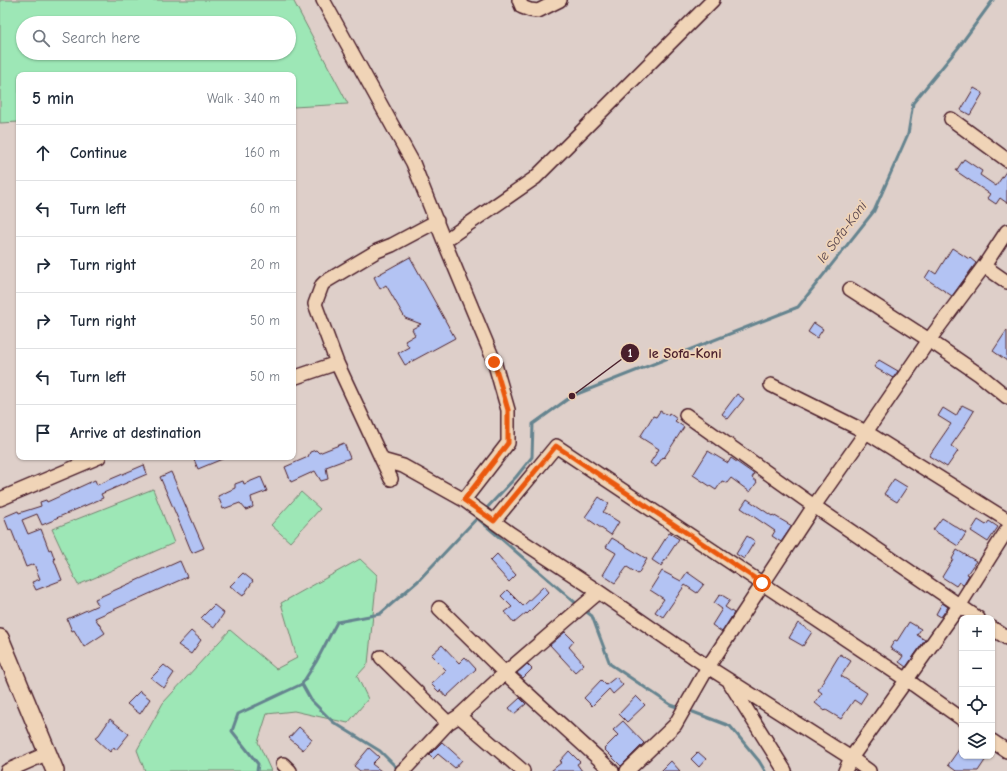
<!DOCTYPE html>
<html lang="en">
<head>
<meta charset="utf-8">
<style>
	:root { --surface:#fff; --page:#f2f2f3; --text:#1f2937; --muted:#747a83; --line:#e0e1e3 }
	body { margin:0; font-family:"Comic Neue",sans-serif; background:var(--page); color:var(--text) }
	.controls { position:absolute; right:12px; bottom:12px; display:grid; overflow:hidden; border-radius:8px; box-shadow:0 1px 3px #0004 }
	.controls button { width:36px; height:36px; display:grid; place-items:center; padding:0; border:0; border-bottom:1px solid var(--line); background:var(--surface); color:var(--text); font:20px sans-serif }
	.stop { position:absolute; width:12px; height:12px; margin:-9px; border:3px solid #ea580c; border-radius:50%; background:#fff }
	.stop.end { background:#ea580c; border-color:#fff; box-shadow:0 1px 4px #0008 }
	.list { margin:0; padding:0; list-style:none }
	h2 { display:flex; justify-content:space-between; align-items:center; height:52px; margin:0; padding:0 16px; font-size:17px }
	h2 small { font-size:13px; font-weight:400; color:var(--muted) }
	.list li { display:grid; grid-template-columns:26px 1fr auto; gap:12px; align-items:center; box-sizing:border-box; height:56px; padding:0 16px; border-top:1px solid var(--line) }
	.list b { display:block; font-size:15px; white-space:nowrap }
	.list em { font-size:13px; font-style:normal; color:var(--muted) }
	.icon { flex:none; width:22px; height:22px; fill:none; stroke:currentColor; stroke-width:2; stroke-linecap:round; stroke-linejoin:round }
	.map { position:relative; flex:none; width:1007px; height:771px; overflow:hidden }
	.search { position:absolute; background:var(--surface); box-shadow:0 1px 3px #0004; left:16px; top:16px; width:280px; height:44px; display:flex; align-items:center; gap:10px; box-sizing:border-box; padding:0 14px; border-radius:22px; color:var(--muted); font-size:15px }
	.panel { position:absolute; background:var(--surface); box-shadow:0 1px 3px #0004; left:16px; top:72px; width:280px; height:388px; border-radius:8px }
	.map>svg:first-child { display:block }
</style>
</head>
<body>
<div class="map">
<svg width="1007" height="771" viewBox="0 0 1007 771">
	<rect width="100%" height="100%" fill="#decfc9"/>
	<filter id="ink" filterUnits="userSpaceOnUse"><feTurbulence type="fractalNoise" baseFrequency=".025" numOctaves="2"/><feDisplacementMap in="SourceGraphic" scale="8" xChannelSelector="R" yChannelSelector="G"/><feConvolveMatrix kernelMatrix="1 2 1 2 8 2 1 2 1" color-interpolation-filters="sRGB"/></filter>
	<g filter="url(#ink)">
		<path fill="#9de7b6" stroke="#748370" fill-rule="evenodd" d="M0 0H293L348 104 293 107V75H19V122L0 123ZM23 23H289V53H23Z
			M153 489 174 543 78 585 52 529Z
			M301 492 320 509 290 542 271 525Z
			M360 559 377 575 368 664 357 676 368 699 348 723 294 711 267 714 258 742 271 771H145L137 750 163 703 230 630 276 669 297 658 281 603Z"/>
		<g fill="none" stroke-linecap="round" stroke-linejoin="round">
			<path stroke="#65848f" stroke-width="3" d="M484 511 516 477 532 457 533 424 572 396 798 307 874 211 908 134 913 103 958 48 993 0
				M477 518 578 605
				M584 610 592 616 610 664 671 705 677 707
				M302 684 311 700 333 722 380 751 399 770
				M693 712 730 726 759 761 765 771
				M257 771 258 764 232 731 238 714 302 684 316 662 337 622 380 614 418 581 479 516"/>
		</g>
		<path fill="#b3c3f3" stroke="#4a1f2b" d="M974 88 983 93 970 115 961 110Z
			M964 159 982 171 980 175 996 186 1007 170V203L1000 198 996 204 987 198 990 194 956 171Z
			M952 248 969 259 970 258 976 263 952 296 925 278 930 270 936 274Z
			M410 257 455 338 405 365 398 353 409 347 405 341 415 335 412 329 421 324 405 318 386 285 380 289 374 277Z
			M814 323 823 329 817 338 808 332Z
			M1007 330V361L993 351Z
			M879 360 898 371 893 378 874 367Z
			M737 394 744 399 728 419 722 414Z
			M962 405 974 411 963 429 951 446 958 451 947 467 929 456 951 424 938 416 943 408 956 416Z
			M660 411 668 415 669 413 677 419 675 421 684 427 664 458 663 457 656 467 650 463 659 449 640 437 653 416 656 417Z
			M344 443 350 458 326 467 328 479 321 481 315 471 291 482 285 467 308 457 310 452 316 450 319 453Z
			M708 451 728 463 731 458 754 474 752 478 757 482 750 492 731 478 727 483 722 481 716 490 693 475Z
			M193 457H227L198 469Z
			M144 465 147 474 101 494 103 498 54 519V520L42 525 37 514 22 520 28 534 41 529 49 550 51 549 55 560H54L62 580 36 590 32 582 40 579 34 564 26 567 11 529 9 530 4 517 18 511 19 513 41 506 40 502 46 500 47 502 95 480 97 485Z
			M171 472 204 548 192 553 181 526 160 477Z
			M261 477 267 491 251 497 253 507 246 510 240 503 223 509 218 496 235 488V484L243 481 244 484Z
			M894 479 907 487 897 502 884 494Z
			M599 497 609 504 603 512 619 522 611 535 585 517Z
			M747 499 772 516 773 515 792 526 781 542 772 536 775 531 741 508Z
			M942 518 966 533 958 546 933 530Z
			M978 520 986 525 989 521 998 527 988 542 971 531Z
			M669 533 679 539 661 566 652 560Z
			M747 536 755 541 744 559 736 554Z
			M612 538 647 559 638 574 627 567 615 583 603 575 616 553 606 547Z
			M957 550 976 561 967 574 969 575 963 585 959 582 956 586 942 577 953 559H952Z
			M497 554 516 575 509 582 490 561Z
			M180 561 187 577 95 618 105 633 84 647 74 630 72 631 67 619 98 605 95 599Z
			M662 571 681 581 687 572 704 584 697 593 685 585 663 617 655 612 664 599 650 590Z
			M243 573 253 581 243 596 230 586Z
			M544 586 549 592 527 614 526 613 514 623 505 612 512 607 501 596 507 590 523 606Z
			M720 594 730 600 725 607 734 613 722 632 712 625 722 609 714 603Z
			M942 603 948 607 941 617 936 614Z
			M214 605 224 613 214 628 201 618Z
			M909 622 921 629 917 635 925 640 906 667 899 662 903 656 890 648 895 640 897 641Z
			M798 623 812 632 803 646 789 638Z
			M191 631 201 640 191 654 178 645Z
			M565 632 574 641 569 647 584 664 575 672 550 645Z
			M442 645 459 663 465 657 476 669 446 697 440 690 439 692 431 684 446 670 431 655Z
			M840 654 851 661 841 676 867 693 860 704 854 700 841 719 826 710 825 711 815 703 822 693 818 690Z
			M527 664 532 669 523 678 517 673Z
			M164 665 174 673 164 688 151 678Z
			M616 677 623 685 613 694 609 689 592 706 584 698 601 680 606 685Z
			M140 691 150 699 140 714 127 704Z
			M636 696 645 705 627 722 619 714Z
			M520 698 526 704 514 714 509 708Z
			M110 719 129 734 116 750 114 747 110 752 95 738 99 735Z
			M623 721 644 743 621 766 604 749 618 735 613 730Z
			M299 727 312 739 303 750 289 738Z
			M442 742 462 760 455 768 438 754 433 759 429 755Z
			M962 745V756H988L978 771H956L948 765Z
			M369 748 379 757 372 764 381 771H360L354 766Z
			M569 751 580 762 577 764 582 771H551L562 762 560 761Z
			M698 752 706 759 699 767 691 759Z
			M671 761 680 771H661Z"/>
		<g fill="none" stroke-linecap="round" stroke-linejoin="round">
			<g stroke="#4a1f2b" stroke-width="16">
				<path id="minor" d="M323 0 413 163 444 241 494 361 508 410V443L464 500
					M519 0 522 7 530 10 538 11 560 0
					M951 119 1007 160
					M444 241 535 178 713 0
					M984 266 1007 282
					M850 289 929 340 980 375 1007 397
					M293 378 337 363
					M771 385 866 432 1007 520
					M686 415 814 506 978 618
					M382 460 403 466 464 500 511 534 599 592 708 667 851 758 869 771
					M391 479 337 363 315 304 322 285 325 282 377 251 392 245 437 221
					M0 499 99 457
					M494 521 556 446 907 680 962 719
					M439 608 505 673 612 771
					M992 628 1007 638
					M381 657 448 723
					M730 683 785 771
					M459 716 523 771
					M992 741 1007 751
					M283 764 290 771
					M7 771 48 753
					M402 771 407 767 448 723 459 716 505 673 599 592
					M627 771 675 725 708 667 814 506 866 432 929 340 984 266 1007 231
					M845 771 851 758 959 606 1007 530"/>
			</g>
			<g stroke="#4a1f2b" stroke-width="20">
				<path id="major" d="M0 638 55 771"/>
			</g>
			<use href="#minor" stroke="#f0d4b7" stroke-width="13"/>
			<use href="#major" stroke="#f0d4b7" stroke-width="17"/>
		</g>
	</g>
	<g fill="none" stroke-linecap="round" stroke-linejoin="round" filter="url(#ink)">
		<path stroke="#ea580c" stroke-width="5" d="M494 362 508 410V443L464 500 494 521 556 446 762 583"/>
	</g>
	<g text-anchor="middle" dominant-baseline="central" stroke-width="3.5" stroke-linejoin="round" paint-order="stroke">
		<g font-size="14" font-style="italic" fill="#53414c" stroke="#f0d4b7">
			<text transform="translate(842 232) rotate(-53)">le Sofa-Koni</text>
		</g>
	</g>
	<path fill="none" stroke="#4a1f2b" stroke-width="1.5" d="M572 396L630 353"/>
	<g fill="#4a1f2b" stroke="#f0d4b7" stroke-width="1.5">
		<circle cx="572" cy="396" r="4"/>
		<circle cx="630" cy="353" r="10"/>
	</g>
	<g font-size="12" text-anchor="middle" font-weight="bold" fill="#fff">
		<text x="630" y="357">1</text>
	</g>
	<g font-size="14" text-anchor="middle" font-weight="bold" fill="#4a1f2b" stroke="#f0d4b7" stroke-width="3.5" stroke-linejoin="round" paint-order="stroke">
		<text x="685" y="358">le Sofa-Koni</text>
	</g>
</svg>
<div class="controls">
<button>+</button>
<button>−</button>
<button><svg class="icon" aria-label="locate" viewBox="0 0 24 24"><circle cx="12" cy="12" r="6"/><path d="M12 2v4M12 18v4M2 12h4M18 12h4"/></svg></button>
<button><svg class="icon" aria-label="layers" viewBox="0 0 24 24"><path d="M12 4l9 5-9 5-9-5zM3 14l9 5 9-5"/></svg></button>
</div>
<div class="stop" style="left:762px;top:583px"></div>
<div class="stop end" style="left:494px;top:362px"></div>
<div class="search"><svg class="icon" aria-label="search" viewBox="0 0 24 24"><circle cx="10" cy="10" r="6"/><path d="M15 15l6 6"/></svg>Search here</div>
<section class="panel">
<h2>5 min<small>Walk · 340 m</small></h2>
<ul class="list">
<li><svg class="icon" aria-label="ahead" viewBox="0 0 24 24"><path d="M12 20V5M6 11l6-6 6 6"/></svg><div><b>Continue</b></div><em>160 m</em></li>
<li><svg class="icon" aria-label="left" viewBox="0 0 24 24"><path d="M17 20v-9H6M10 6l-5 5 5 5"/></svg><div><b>Turn left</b></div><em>60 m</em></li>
<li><svg class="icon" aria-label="right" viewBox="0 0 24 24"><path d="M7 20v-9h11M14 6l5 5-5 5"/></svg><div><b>Turn right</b></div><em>20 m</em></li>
<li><svg class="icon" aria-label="right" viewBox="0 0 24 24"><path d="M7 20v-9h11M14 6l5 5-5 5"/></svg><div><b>Turn right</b></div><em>50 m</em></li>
<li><svg class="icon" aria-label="left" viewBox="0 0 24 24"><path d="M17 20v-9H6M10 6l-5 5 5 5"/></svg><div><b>Turn left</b></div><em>50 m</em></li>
<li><svg class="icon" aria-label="arrive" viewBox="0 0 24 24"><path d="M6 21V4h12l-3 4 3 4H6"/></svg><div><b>Arrive at destination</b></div></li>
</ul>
</section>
</div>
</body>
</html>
